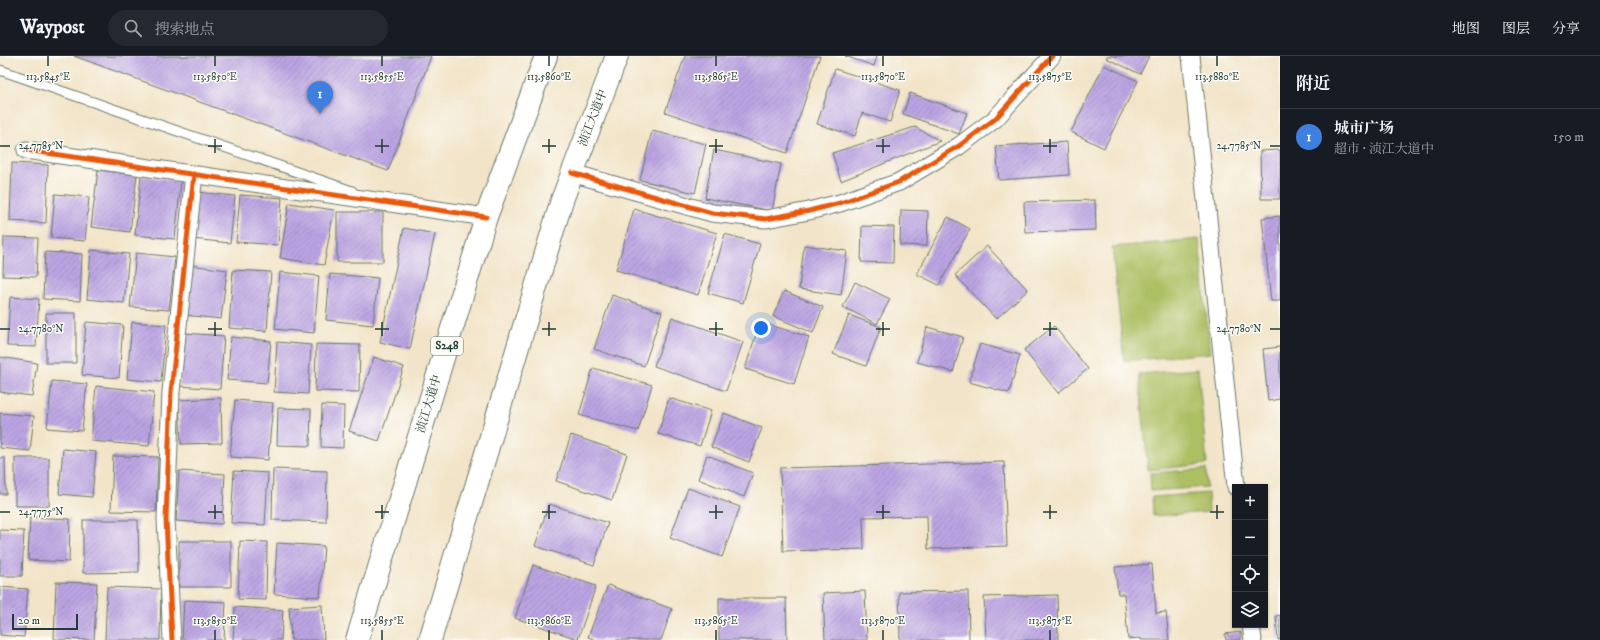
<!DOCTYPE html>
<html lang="zh">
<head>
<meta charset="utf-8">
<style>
	:root { --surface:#171b24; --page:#242831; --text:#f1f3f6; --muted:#9ea1a6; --line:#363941; --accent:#b45309 }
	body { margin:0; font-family:"IM FELL DW Pica","Noto Serif SC",serif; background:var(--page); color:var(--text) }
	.controls { position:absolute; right:12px; bottom:12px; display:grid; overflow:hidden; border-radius:0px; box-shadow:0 1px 3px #0004 }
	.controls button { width:36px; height:36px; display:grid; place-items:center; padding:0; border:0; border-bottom:1px solid var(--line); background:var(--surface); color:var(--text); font:20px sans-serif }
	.scale { position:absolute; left:12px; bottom:10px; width:66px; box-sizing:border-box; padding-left:4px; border:2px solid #1f3d34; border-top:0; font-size:11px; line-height:14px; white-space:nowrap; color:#1f3d34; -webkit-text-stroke:3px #fdfcf7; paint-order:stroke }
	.you { position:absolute; left:761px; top:272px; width:14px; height:14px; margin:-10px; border:3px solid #fff; border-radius:50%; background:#1a73e8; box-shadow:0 0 0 6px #1a73e833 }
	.badge { display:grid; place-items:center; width:26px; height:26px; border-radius:50%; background:var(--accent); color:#fff; font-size:13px; font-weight:700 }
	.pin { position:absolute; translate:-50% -33px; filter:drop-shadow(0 1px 2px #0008) }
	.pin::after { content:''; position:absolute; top:21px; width:14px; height:12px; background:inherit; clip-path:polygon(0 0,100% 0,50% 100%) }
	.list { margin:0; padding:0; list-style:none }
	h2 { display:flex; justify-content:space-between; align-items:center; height:52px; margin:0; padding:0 16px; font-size:17px }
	h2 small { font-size:13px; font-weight:400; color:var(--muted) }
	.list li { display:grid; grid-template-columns:26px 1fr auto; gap:12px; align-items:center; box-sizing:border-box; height:56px; padding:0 16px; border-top:1px solid var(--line) }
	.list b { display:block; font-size:15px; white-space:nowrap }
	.list p { margin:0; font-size:13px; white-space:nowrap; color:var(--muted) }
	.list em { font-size:13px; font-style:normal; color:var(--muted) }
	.icon { flex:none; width:22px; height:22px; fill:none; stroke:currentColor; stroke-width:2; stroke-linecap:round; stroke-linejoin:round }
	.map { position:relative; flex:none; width:1280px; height:584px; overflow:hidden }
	header { display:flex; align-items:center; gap:24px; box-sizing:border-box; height:56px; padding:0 20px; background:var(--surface); border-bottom:1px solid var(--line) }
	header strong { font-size:19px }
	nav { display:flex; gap:22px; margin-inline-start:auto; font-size:14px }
	.search { width:280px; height:36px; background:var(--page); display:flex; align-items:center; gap:10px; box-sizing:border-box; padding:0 14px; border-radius:22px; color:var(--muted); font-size:15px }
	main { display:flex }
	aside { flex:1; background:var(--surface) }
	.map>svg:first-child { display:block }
</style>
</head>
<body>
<header>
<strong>Waypost</strong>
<div class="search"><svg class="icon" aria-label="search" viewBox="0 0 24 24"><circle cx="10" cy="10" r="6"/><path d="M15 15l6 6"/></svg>搜索地点</div>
<nav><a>地图</a><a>图层</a><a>分享</a></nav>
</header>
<main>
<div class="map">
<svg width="1280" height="584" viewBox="0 0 1280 584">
	<defs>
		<pattern id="building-hatch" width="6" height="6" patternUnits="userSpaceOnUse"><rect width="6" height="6" fill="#bca4e3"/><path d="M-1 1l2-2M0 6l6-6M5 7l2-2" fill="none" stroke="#9887b9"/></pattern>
	</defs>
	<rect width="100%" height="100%" fill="#fdfcf7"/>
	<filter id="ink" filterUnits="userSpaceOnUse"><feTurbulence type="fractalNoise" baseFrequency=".025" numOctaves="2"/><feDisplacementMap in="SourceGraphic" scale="8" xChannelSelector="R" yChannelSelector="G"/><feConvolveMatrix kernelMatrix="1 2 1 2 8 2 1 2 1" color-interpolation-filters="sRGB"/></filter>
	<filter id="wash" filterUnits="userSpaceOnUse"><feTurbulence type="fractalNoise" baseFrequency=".012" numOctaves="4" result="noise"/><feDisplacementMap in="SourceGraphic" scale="16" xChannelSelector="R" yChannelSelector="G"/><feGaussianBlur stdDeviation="0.9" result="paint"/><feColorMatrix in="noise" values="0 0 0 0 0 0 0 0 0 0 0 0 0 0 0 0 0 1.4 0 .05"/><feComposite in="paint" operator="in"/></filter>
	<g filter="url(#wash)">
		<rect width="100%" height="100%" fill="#f2e4c8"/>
		<path fill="#adbf63" stroke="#667e4c" d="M1199 183 1210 297 1124 305 1112 191Z
			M1198 313 1207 408 1148 414 1139 318Z
			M1206 413 1207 431 1151 435 1150 417Z
			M1208 437 1209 456 1153 460 1152 441Z"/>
		<g id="blocks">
			<path fill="url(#building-hatch)" d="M74 0H431L388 115Z
				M685 0H820L787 97 665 56Z
				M845 0H877L874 10Z
				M1107 0H1149L1140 18 1106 2Z
				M1104 9 1138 25 1104 92 1071 76Z
				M835 13 900 34 890 66 862 57 855 80 817 68Z
				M910 37 967 57 959 78 903 58Z
				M915 71 940 85 841 125 832 97Z
				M652 75 706 88 695 137 640 124Z
				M1067 86 1069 119 999 124 996 90Z
				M714 94 781 108 772 155 705 142Z
				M1280 94V143H1261L1260 95Z
				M12 107 48 109 46 167 10 165Z
				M98 114 137 119 130 176 91 171Z
				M141 120 181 125 175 183 135 179Z
				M197 136 235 140 230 187 192 183Z
				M55 138 89 141 85 185 51 182Z
				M240 139 282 142 278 189 236 186Z
				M1095 144 1096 174 1025 176 1024 146Z
				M289 147 334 154 324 209 280 202Z
				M634 153 717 177 698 239 616 214Z
				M901 154 928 155 927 190 900 189Z
				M337 156H383V206H337Z
				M1280 160V245H1271L1262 162Z
				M948 161 970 173 939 229 917 218Z
				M862 170 894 171 893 207 861 206Z
				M404 172 435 178 410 293 380 286Z
				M725 178 760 188 743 247 708 237Z
				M4 181 38 182 36 221 3 220Z
				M804 189 847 195 841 239 799 233Z
				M987 190 1028 234 996 263 955 219Z
				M91 194 129 198 124 247 87 243Z
				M45 196 82 198 80 245 43 243Z
				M136 197 175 201 169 254 130 251Z
				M190 209 227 214 221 263 184 259Z
				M233 214 271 216 267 275 229 272Z
				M280 216 319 220 314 277 275 273Z
				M330 218 378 222 373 269 326 264Z
				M855 226 890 243 877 268 843 251Z
				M784 235 823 251 813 277 773 260Z
				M612 239 662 256 644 310 594 293Z
				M10 241 39 243 36 291 7 290Z
				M46 257H76V307H46Z
				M849 259 881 271 866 310 833 298Z
				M672 261 743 286 726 335 654 310Z
				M86 266 123 269 119 322 82 319Z
				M132 266 166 269 161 326 127 323Z
				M760 266 809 281 794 328 745 313Z
				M1054 270 1088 313 1058 337 1024 294Z
				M927 271 963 281 953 316 917 306Z
				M184 277 224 280 220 333 179 330Z
				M231 281 271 285 267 327 227 324Z
				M277 286 311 289 308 338 274 336Z
				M316 288 360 289 359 336 315 335Z
				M980 288 1020 299 1009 337 969 326Z
				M1280 291V343L1268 345 1263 293Z
				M0 301 37 307 32 340 0 336Z
				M374 301 404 311 379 385 349 375Z
				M593 312 652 329 638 375 579 359Z
				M52 325 87 328 82 375 47 372Z
				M96 330 154 336 149 390 91 385Z
				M221 342 222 387 181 388 179 344Z
				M669 342 711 355 700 390 658 378Z
				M235 344 273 347 268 404 230 401Z
				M322 349 344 350 343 392 321 391Z
				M278 352 311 353 310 390 277 389Z
				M0 357 34 360 30 395 0 392Z
				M724 357 762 372 749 406 711 391Z
				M571 379 627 398 612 444 556 425Z
				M63 393 96 396 92 441 59 438Z
				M707 399 753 417 744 441 698 423Z
				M113 400 158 401 156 456 111 455Z
				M0 402H5L6 438H0Z
				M15 402H49V450H15Z
				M1004 406 1007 490 928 493 927 460 863 461 864 493 783 495 780 412Z
				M273 413 327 415 326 466 272 464Z
				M179 415 225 418 222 468 176 465Z
				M234 415 268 417 265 469 231 467Z
				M688 432 740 451 722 501 670 482Z
				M549 448 608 467 594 509 535 490Z
				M30 461 70 463 69 506 28 504Z
				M83 464H138L139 516 83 517Z
				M0 474 24 475 22 520H0Z
				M179 485H231V531H179Z
				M240 485 267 486 266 544 238 543Z
				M277 487 324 490 320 541 274 538Z
				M1152 508 1156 557 1166 556 1169 584H1141V582L1128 583 1124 538H1118L1115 511Z
				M533 509 596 530 578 583 515 562Z
				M56 526 97 527 94 584 54 583Z
				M608 529 672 553 661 584H596L588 581Z
				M0 531 28 533 24 581 0 579Z
				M107 531 161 533 160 584H105Z
				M865 535 867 584H825L823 537Z
				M968 535 969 584H900L899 536Z
				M1057 539 1058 584H986L984 541Z
				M719 542H786L787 584H719Z
				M184 544 226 546 224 584H182Z
				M322 549 324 584H291L289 551Z
				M235 551 283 554 281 584H233Z
				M1280 559V584H1278L1276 560Z
				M1241 576V584H1226L1225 578Z"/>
		</g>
	</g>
	<g filter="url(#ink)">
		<use href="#blocks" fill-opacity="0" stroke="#697768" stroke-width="1"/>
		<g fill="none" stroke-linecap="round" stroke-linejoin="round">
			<g stroke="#697768" stroke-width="11">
				<path id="service" d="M0 14 352 135"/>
			</g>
			<g stroke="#697768" stroke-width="19">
				<path id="minor" d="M1191 0 1236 431
					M26 94 486 161
					M572 117 712 157 766 163 809 155 840 147 899 126 959 90 995 63 1052 0
					M1251 569 1253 584
					M172 584 166 463 171 336 194 118"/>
			</g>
			<g stroke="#697768" stroke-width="24">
				<path id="primary" d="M357 584 486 161 546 0
					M430 584 562 144 617 0"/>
			</g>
			<use href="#service" stroke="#fff" stroke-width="9"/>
			<use href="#minor" stroke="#fff" stroke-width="17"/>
			<use href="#primary" stroke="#fff" stroke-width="22"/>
			<g stroke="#fdfcf7" stroke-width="8">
				<path id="cycleway" d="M26 94 486 161
					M572 117 712 157 766 163 809 155 840 147 899 126 959 90 995 63 1052 0
					M172 584 166 463 171 336 194 118"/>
			</g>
			<use href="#cycleway" stroke="#e8590c" stroke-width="5"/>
		</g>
	</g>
	<path fill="none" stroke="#1f3d34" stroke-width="1.5" d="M48 0V10M215 0V10M382 0V10M549 0V10M716 0V10M883 0V10M1050 0V10M1217 0V10M215 83V97M382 83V97M549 83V97M716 83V97M883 83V97M1050 83V97M0 90H10M208 90H222M375 90H389M542 90H556M709 90H723M876 90H890M1043 90H1057M1270 90H1280M215 266V280M382 266V280M549 266V280M716 266V280M883 266V280M1050 266V280M0 273H10M208 273H222M375 273H389M542 273H556M709 273H723M876 273H890M1043 273H1057M1270 273H1280M215 449V463M382 449V463M549 449V463M716 449V463M883 449V463M1050 449V463M1217 449V463M0 456H10M208 456H222M375 456H389M542 456H556M709 456H723M876 456H890M1043 456H1057M1210 456H1224M215 574V584M382 574V584M549 574V584M716 574V584M883 574V584M1050 574V584"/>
	<g text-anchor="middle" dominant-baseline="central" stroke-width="3" stroke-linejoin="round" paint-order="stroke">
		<rect fill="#fdfcf7" stroke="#62766e" stroke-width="1" x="431" y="281" width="32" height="18" rx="3"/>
		<g font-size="11" font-weight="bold" fill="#1f3d34">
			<text x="447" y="290">S248</text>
		</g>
		<g font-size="12" fill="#1f3d34" stroke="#fdfcf7">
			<text transform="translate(593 62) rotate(-69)">浈江大道中</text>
			<text transform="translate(429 348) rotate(-73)">浈江大道中</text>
		</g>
	</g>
	<g font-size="10" text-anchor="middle" fill="#1f3d34" stroke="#fdfcf7" stroke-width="3" stroke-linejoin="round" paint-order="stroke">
		<text x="48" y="24">113.5845°E</text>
		<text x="215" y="24">113.5850°E</text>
		<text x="382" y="24">113.5855°E</text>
		<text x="549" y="24">113.5860°E</text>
		<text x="716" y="24">113.5865°E</text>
		<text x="883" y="24">113.5870°E</text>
		<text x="1050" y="24">113.5875°E</text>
		<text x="1217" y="24">113.5880°E</text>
		<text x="41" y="93">24.7785°N</text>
		<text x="1239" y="93">24.7785°N</text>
		<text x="41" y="276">24.7780°N</text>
		<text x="1239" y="276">24.7780°N</text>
		<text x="41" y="459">24.7775°N</text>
		<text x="215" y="568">113.5850°E</text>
		<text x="382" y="568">113.5855°E</text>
		<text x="549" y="568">113.5860°E</text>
		<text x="716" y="568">113.5865°E</text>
		<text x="883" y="568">113.5870°E</text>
		<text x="1050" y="568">113.5875°E</text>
	</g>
</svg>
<div class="controls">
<button>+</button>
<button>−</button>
<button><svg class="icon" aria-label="locate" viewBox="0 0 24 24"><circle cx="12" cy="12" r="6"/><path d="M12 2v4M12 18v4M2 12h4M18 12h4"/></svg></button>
<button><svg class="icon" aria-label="layers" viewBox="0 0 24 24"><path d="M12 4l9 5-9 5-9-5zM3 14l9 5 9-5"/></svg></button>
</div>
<div class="scale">20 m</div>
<div class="you"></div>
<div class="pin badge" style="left:320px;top:58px;background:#3f7fe0">1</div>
</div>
<aside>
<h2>附近<small></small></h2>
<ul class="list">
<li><span class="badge" style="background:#3f7fe0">1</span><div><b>城市广场</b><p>超市 · 浈江大道中</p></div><em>150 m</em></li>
</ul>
</aside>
</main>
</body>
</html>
